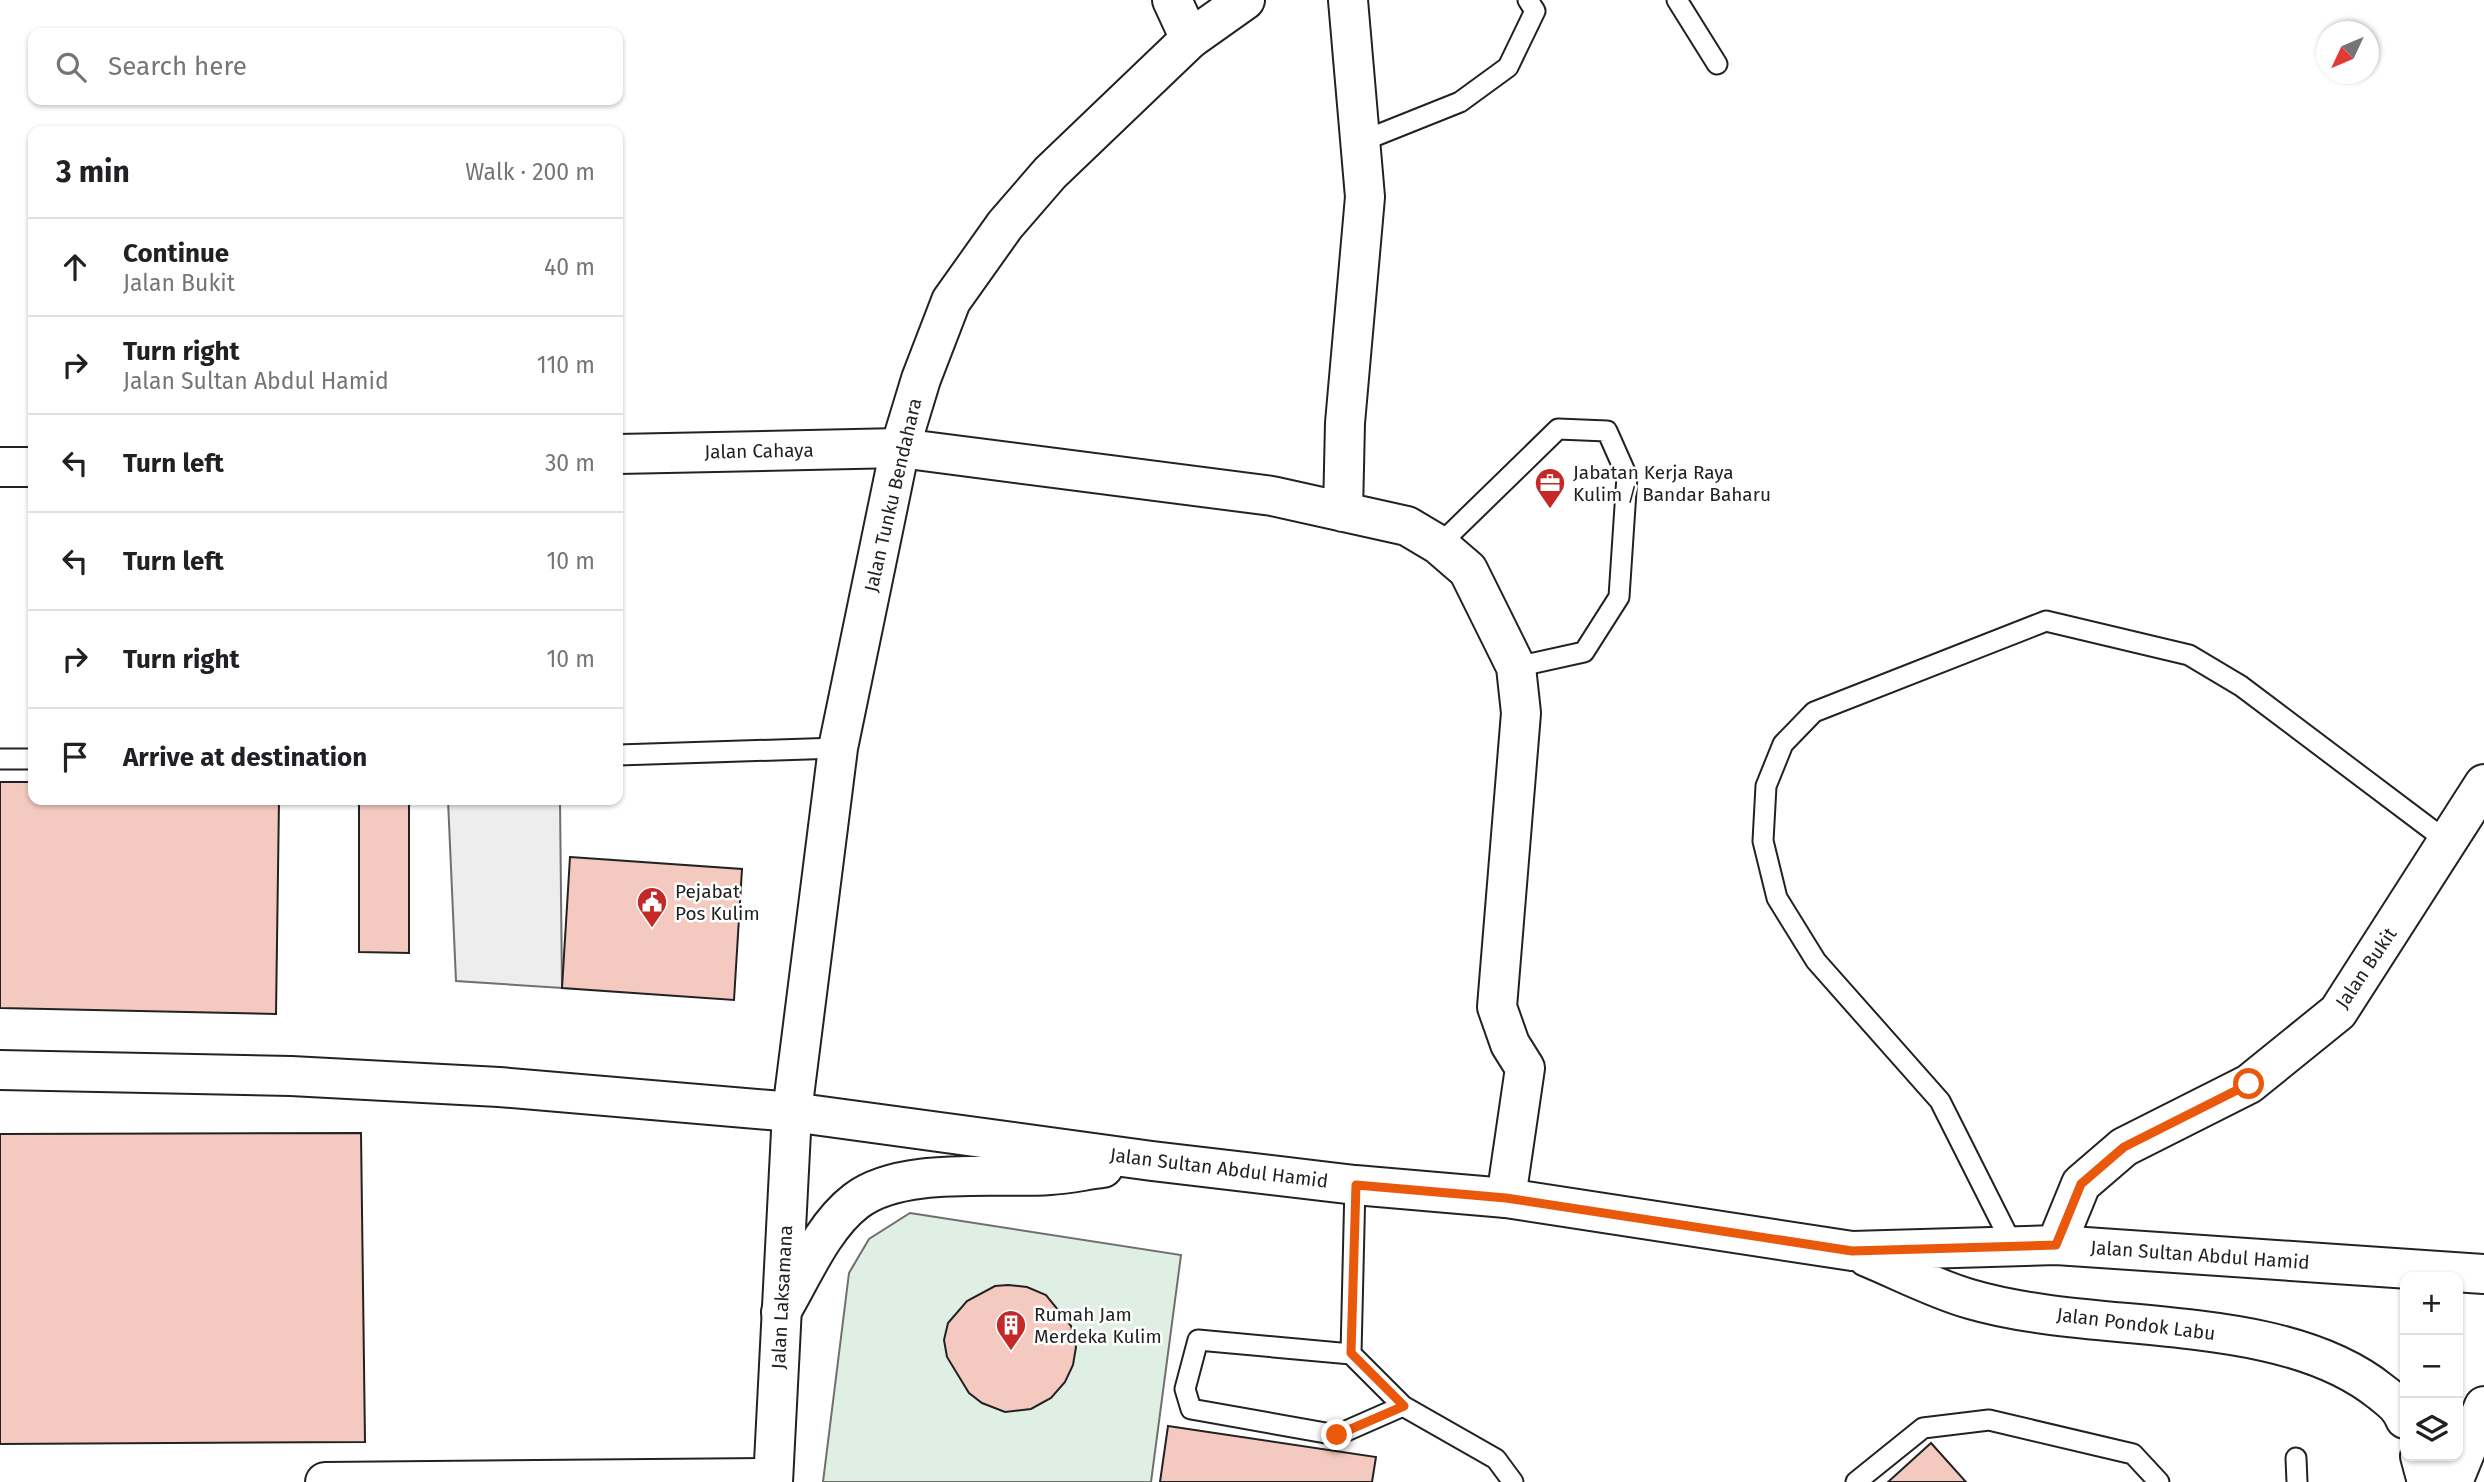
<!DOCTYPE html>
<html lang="en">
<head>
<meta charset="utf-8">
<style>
	:root { --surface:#fff; --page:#f6f6f6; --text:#202124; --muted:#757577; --line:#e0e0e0 }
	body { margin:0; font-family:"Fira Sans",sans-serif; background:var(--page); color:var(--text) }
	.controls { position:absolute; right:21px; bottom:21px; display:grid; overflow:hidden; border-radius:14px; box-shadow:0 2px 5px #0004 }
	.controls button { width:63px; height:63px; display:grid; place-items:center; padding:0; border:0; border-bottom:2px solid var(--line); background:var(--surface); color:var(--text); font:35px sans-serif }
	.compass { position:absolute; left:2316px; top:21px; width:63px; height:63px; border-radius:50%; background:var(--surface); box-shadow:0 2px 5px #0004; rotate:226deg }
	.stop { position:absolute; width:21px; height:21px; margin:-16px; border:5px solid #ea580c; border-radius:50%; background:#fff }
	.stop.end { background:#ea580c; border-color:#fff; box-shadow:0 2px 7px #0008 }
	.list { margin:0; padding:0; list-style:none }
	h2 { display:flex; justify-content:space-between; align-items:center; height:91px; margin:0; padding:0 28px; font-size:30px }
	h2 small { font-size:23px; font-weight:400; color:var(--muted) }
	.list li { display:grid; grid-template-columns:46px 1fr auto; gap:21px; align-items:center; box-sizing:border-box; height:98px; padding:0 28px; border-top:2px solid var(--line) }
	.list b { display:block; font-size:26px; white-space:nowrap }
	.list p { margin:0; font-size:23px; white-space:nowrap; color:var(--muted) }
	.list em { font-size:23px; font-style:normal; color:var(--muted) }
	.icon { flex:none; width:38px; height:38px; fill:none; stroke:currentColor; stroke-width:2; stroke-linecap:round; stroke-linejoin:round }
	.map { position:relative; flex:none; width:2484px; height:1482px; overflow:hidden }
	.search { position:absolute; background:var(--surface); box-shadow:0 2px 5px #0004; left:28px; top:28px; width:595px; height:77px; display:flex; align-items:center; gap:18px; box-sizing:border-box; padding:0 24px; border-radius:14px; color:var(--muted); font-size:26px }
	.panel { position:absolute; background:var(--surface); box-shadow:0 2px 5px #0004; left:28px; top:126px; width:595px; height:679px; border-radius:14px }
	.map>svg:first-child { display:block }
</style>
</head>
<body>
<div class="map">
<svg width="2484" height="1482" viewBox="0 0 2484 1482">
	<rect width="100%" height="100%" fill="#fff"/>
	<path fill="#e0efe3" stroke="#6f6f6f" stroke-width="2" d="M910 1213 1181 1255 1151 1482H823L849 1273 869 1239Z"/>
	<path fill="#ededed" stroke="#6f6f6f" stroke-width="2" d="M448 800H560L562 988 456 981Z"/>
	<path fill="#f3c9c0" stroke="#222" stroke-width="2" d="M0 782H33V800H279L276 1014 0 1008Z
		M359 800H409V953L359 952Z
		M570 857 742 869 734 1000 562 988Z
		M361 1133 365 1442 0 1444V1134Z
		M1008 1285 1027 1287 1046 1295 1071 1326 1076 1347 1073 1365 1065 1382 1051 1398 1031 1409 1005 1412 982 1403 969 1393 947 1357 944 1340 948 1323 967 1301 995 1286Z
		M1168 1426 1376 1457 1372 1482H1160Z
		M1931 1443 1966 1482H1888Z"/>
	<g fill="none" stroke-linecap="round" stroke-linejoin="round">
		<g stroke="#222" stroke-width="23">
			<path id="lane" d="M1677 0 1717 64
				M1360 142 1460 102 1508 67 1535 11 1528 0
				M1439 545 1558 429 1607 431 1627 476 1619 597 1584 652 1516 667
				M618 755 838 748
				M0 759H33
				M1355 1185 1351 1354 1403 1406 1496 1459 1513 1482
				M2014 1248 1940 1101 1816 961 1777 898 1763 841 1766 786 1783 744 1814 712 2046 621 2189 655 2241 686 2448 842
				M1351 1354 1198 1340 1185 1389 1191 1409 1337 1435 1403 1406
				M2296 1458 2297 1482
				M1856 1482 1923 1428 1989 1420 2133 1454 2159 1482"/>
		</g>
		<g stroke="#222" stroke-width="42">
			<path id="street" d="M1172 0 1190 39
				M618 454 900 448 1272 496 1407 526 1439 545 1468 570 1516 667 1521 713 1497 1007 1510 1044 1525 1068 1506 1198
				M0 467H33
				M1343 512 1345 423 1365 197 1348 0
				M2056 1245 2081 1184 2124 1147 2249 1084 2338 1012 2484 784
				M325 1482 773 1478"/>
		</g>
		<g stroke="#222" stroke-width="42">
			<path id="secondary" d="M773 1482 792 1112 838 748 900 448 921 379 951 301 1005 225 1050 173 1190 39 1245 0"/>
		</g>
		<g stroke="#222" stroke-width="42">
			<path id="primary" d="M0 1070 291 1076 499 1087 792 1112 1152 1161 1355 1185 1506 1198 1852 1251 2056 1245 2484 1274
				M1867 1257C1901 1271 1935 1289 1970 1299 2095 1336 2279 1310 2381 1392 2391 1400 2400 1406 2405 1419
				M781 1312C802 1277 822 1227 856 1201 901 1166 996 1179 1050 1175 1068 1174 1086 1170 1103 1168
				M2420 1456 2427 1482
				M2453 1482 2484 1406"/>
		</g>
		<use href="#lane" stroke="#fff" stroke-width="19"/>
		<use href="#street" stroke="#fff" stroke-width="38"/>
		<use href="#secondary" stroke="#fff" stroke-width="38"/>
		<use href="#primary" stroke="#fff" stroke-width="38"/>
	</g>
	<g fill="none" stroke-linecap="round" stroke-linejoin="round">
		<path stroke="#ea580c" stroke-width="9" d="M1337 1435 1404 1406 1351 1353 1356 1185 1506 1198 1852 1251 2056 1245 2081 1184 2124 1147 2249 1084"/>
	</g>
	<defs>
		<g id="office-pin" transform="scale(1.575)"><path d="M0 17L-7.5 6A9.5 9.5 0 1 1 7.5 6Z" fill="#c62828" stroke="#fff"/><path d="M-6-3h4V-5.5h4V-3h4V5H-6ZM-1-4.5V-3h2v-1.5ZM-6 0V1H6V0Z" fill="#fff"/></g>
		<g id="civic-pin" transform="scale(1.575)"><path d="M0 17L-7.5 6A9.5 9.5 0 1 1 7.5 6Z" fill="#c62828" stroke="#fff"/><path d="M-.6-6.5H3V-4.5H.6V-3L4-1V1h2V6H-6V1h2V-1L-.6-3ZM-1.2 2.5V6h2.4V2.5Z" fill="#fff"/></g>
		<g id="building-pin" transform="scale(1.575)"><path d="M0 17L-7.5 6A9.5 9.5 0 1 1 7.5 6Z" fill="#c62828" stroke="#fff"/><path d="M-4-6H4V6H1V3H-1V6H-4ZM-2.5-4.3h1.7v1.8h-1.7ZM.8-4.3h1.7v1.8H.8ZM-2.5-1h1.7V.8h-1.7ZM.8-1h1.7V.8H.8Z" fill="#fff"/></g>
	</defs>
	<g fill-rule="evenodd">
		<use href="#office-pin" x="1550" y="483"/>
		<use href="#civic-pin" x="652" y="902"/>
		<use href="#building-pin" x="1011" y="1325"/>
	</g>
	<g text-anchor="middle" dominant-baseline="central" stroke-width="5" stroke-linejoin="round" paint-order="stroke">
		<g font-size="19" fill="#222" stroke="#fff">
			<text transform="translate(759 451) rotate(-1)">Jalan Cahaya</text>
			<text transform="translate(893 495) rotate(-77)">Jalan Tunku Bendahara</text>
			<text transform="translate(2366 968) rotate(-56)">Jalan Bukit</text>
			<text transform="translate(1219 1168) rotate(7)">Jalan Sultan Abdul Hamid</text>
			<text transform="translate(2200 1255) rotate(4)">Jalan Sultan Abdul Hamid</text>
			<text transform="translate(782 1297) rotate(-87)">Jalan Laksamana</text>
			<text transform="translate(2136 1324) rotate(7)">Jalan Pondok Labu</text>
		</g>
		<g font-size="19" fill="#222" stroke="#fff" text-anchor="start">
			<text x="1573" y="472">Jabatan Kerja Raya<tspan x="1573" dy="22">Kulim / Bandar Baharu</tspan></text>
			<text x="675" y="891">Pejabat<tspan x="675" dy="22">Pos Kulim</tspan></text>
			<text x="1034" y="1314">Rumah Jam<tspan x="1034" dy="22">Merdeka Kulim</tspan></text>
		</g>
	</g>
</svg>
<div class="controls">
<button>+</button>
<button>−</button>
<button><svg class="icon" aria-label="layers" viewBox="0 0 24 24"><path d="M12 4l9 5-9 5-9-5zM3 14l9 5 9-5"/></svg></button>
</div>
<svg class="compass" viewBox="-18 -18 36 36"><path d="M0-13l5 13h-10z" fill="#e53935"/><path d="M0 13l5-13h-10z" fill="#757577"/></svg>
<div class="stop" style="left:2249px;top:1084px"></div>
<div class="stop end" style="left:1337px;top:1435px"></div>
<div class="search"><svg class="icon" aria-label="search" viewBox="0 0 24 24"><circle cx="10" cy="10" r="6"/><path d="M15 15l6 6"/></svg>Search here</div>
<section class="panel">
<h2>3 min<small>Walk · 200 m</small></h2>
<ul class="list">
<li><svg class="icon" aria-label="ahead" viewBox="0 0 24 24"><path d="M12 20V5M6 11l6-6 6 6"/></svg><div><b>Continue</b><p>Jalan Bukit</p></div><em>40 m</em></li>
<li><svg class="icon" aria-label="right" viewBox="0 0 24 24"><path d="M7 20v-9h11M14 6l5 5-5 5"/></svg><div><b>Turn right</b><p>Jalan Sultan Abdul Hamid</p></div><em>110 m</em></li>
<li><svg class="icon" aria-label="left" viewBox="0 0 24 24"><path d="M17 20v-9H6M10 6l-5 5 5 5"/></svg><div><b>Turn left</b></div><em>30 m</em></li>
<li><svg class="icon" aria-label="left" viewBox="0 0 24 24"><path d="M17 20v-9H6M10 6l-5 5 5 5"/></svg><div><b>Turn left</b></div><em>10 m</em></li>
<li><svg class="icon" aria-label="right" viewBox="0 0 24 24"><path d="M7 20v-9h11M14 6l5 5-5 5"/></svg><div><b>Turn right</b></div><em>10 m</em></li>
<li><svg class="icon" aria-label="arrive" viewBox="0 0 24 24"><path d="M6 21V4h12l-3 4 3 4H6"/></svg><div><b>Arrive at destination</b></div></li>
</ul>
</section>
</div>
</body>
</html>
